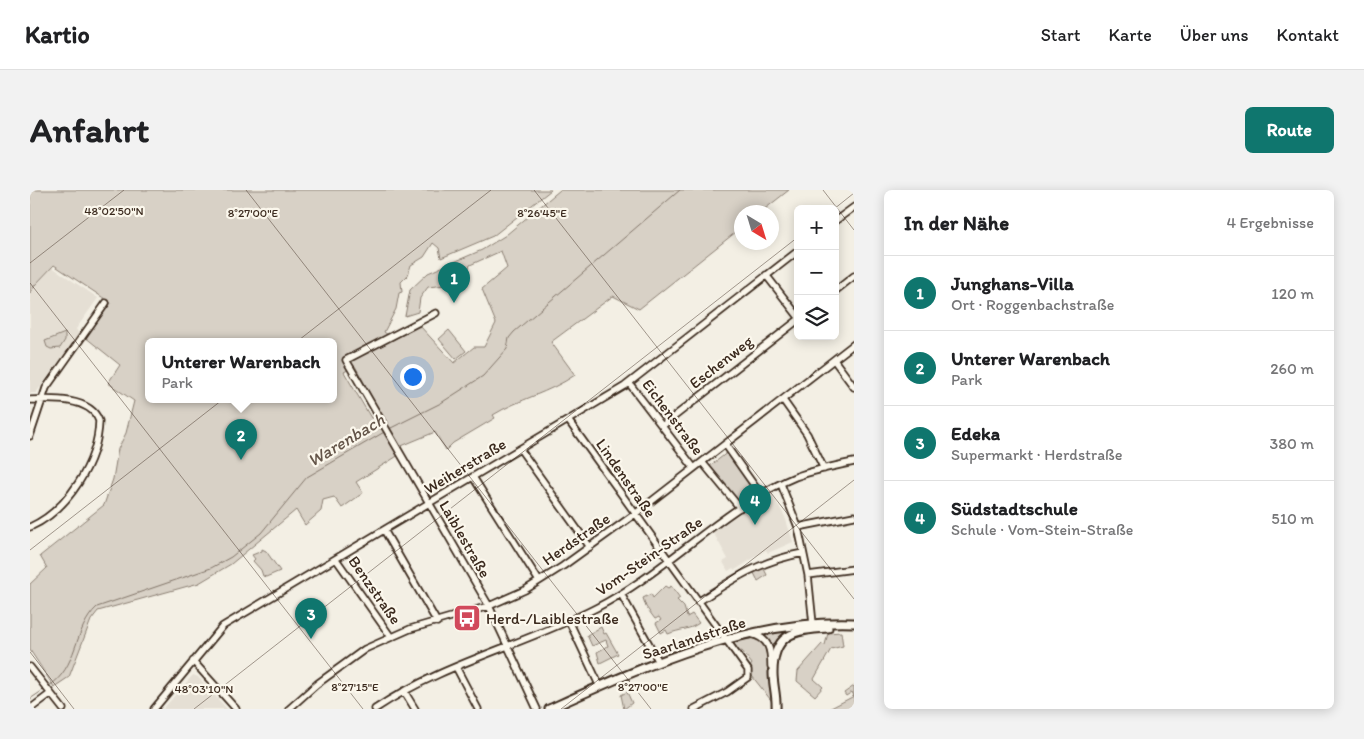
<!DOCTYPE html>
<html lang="de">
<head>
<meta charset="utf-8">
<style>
	:root { --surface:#fff; --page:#f2f2f2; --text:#202124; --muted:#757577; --line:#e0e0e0; --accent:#0f766e }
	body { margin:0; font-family:Itim,sans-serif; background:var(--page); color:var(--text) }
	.controls { position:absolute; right:15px; top:15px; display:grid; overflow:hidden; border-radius:8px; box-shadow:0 2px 12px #0003 }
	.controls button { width:45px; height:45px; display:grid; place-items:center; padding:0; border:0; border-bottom:1px solid var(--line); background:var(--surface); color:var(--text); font:25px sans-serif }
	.compass { position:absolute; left:704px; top:15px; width:45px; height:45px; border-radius:50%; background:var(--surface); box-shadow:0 2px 12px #0003; rotate:142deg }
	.you { position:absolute; left:382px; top:186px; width:18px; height:18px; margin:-12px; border:4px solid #fff; border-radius:50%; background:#1a73e8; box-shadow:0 0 0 8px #1a73e833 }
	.badge { display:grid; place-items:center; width:32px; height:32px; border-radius:50%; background:var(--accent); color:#fff; font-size:16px; font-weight:700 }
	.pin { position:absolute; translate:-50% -41px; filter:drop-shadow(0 1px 2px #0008) }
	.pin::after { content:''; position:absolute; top:26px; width:18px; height:15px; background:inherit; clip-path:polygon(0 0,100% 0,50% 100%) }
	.popup { position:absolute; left:115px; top:148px; width:192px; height:65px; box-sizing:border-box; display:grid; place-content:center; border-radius:8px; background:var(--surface); filter:drop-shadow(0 1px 4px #0005); font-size:16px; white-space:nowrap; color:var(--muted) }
	.popup b { font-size:19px; color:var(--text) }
	.popup::after { content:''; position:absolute; left:50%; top:100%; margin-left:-10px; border:10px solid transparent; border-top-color:var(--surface) }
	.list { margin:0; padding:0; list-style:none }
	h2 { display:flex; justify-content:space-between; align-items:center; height:65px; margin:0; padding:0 20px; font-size:21px }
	h2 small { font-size:16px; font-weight:400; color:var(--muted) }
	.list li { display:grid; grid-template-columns:32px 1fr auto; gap:15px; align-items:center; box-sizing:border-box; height:75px; padding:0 20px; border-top:1px solid var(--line) }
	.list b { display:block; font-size:19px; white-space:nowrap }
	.list p { margin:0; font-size:16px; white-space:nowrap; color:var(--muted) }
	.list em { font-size:16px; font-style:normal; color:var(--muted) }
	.icon { flex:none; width:28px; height:28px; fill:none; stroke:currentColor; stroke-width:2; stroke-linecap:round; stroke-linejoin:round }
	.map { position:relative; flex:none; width:824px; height:519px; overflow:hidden; border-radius:8px }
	header { display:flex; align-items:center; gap:30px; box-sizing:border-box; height:70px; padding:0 25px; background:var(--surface); border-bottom:1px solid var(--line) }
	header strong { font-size:24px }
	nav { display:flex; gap:28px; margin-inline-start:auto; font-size:18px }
	.intro { display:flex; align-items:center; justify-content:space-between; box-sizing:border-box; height:120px; padding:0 30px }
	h1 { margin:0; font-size:35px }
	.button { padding:12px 22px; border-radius:8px; background:var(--accent); color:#fff; font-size:18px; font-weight:700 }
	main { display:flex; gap:30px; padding:0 30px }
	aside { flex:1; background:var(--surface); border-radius:8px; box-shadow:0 2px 12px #0003 }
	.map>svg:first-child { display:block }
</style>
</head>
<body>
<header>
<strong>Kartio</strong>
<nav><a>Start</a><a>Karte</a><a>Über uns</a><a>Kontakt</a></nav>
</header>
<div class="intro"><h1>Anfahrt</h1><a class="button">Route</a></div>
<main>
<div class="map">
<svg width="824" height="519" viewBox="0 0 824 519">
	<rect width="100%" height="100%" fill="#f3efe4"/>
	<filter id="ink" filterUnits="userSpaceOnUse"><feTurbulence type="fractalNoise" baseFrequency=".02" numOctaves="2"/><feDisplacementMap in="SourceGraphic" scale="10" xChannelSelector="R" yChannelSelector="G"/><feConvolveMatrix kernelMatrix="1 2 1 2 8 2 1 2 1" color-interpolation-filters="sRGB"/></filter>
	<g filter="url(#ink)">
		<path fill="#e5dfd4" d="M22 77 68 108 46 139 49 144 6 203H0V104L5 95Z
			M741 302 755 327 763 352 738 363 736 360 705 380 703 378 698 381 693 372 698 369 683 342Z
			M163 485 168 487 197 519H133Z"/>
		<path fill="#d8d1c6" stroke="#8a7e72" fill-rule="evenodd" d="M0 0H521L463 46 411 68 409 58 403 53 394 67 381 75 378 85 371 92 372 102 369 103 366 119 354 142 364 149 390 136 424 173 444 157H454L466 133 452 99 477 78 471 61 440 75 433 93 398 97 390 108 388 122 375 126 380 100 398 83 452 60 476 45 530 0H759L731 22H712L711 38 609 119 583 106 521 152 545 185C519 203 489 209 463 225L465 228 423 253 416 260 405 242 369 257 325 176 314 182 341 228 346 226 369 265 326 292 333 303 312 318 304 307 293 310 291 321 275 335 266 320 201 374 169 393 68 421 61 430 39 487 24 497 0 460V394L17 378 10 366 74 315 83 289 88 259 96 243 104 211 78 193 90 175 55 147 81 113 24 75 5 95 0 104ZM119 151H304V209H119Z
			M419 140 436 161 426 169 409 149Z
			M35 143V150L30 158 21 159 17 157 15 151Z
			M698 262 727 303 710 315 680 276Z
			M232 359 236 361 250 381 236 387 233 386 231 380 223 371 225 369 222 365 232 361Z
			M733 377 737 385 728 391 723 381Z
			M635 396 638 398 641 396 650 408 647 410 654 417 657 427 662 424 669 433C660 440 650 439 638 444L636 440 631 443 626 433 631 430 629 427 625 429 616 417 613 408 621 404 623 408Z
			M781 436 749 450 743 458 737 450 728 444Z
			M571 437 574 444 576 443 588 464 570 473 567 462 578 456 576 450 562 456 557 445Z
			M811 442 813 456 801 459 784 489 793 497 785 506 767 491 768 481 792 454 795 455 798 443Z
			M726 448 739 459 744 514 722 486 719 478 722 474 712 461 708 462 704 456 705 451Z
			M824 496V519H799L824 506 822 502 816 506 814 503Z
			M597 502 602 513 594 519 591 505Z"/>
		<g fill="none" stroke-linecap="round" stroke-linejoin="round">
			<path stroke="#817468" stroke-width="1" d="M359 239 411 213 453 186 477 159 479 148 484 142 650 0
				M19 496C48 478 43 439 67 417L181 378 201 367 231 343 277 287 356 241
				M0 509 15 499"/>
			<g stroke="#3b2a1e" stroke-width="9">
				<path id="minor" d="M805 31 824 17
					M736 85 768 126
					M805 101 824 86
					M406 123 316 170 459 416 507 519
					M804 170 824 197
					M599 193 664 278
					M0 210C21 209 61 207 69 231 68 272 38 320 0 337
					M753 210 777 244 794 279
					M538 230 718 480V487L697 502 664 519
					M632 236 768 130
					M0 246 16 198 76 113
					M695 254 731 305
					M490 259 560 357
					M672 272 710 318
					M443 287 509 391
					M751 294 768 337 778 385 783 434
					M768 337 824 326
					M354 340 407 432
					M306 369 361 447
					M778 385 824 379
					M591 404 629 472
					M668 412C704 388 730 371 773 363
					M539 431 570 497
					M721 444C739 448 741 459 741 476
					M163 471 206 519
					M0 477 33 519
					M426 477 448 519
					M374 501 385 519
					M0 519 20 504
					M124 519 193 436 595 196 768 61
					M259 519 287 494 335 459 380 439 459 416 495 400 533 376 605 324 824 154
					M345 519C413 473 494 455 566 418 637 382 691 318 765 287 784 280 804 276 824 272"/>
			</g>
			<g stroke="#3b2a1e" stroke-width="11">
				<path id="tertiary" d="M519 519C615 476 716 429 824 433
					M746 519C747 507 743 495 743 483 743 444 763 440 798 438"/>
			</g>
			<use href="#minor" stroke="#fbf7ec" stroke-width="5.5"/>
			<use href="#tertiary" stroke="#fbf7ec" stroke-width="7"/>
		</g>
	</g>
	<path fill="none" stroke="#3b2a1e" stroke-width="1" stroke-opacity="0.45" d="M216 0 621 519M504 0 824 409M793 0 824 40M804 19 824 3M0 73 94 0M0 93 333 519M0 360 461 0M0 462 44 519M164 519 768 47M531 519 824 290"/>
	<defs>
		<g id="bus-square" transform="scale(1.4375)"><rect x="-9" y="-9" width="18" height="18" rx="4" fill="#d1495b" stroke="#fbf7ec"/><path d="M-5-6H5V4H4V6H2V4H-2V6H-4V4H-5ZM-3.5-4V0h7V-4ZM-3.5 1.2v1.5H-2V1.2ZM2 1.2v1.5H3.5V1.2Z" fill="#fff"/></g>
	</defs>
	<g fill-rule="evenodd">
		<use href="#bus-square" x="437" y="428"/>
	</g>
	<g text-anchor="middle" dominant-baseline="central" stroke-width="4.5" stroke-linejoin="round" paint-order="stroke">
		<g font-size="16" fill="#3b2a1e" stroke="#fbf7ec">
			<text transform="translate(691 172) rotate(-38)">Eschenweg</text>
			<text transform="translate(643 227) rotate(53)">Eichenstraße</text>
			<text transform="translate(435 276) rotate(-31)">Weiherstraße</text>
			<text transform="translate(596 288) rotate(55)">Lindenstraße</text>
			<text transform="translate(435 349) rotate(60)">Laiblestraße</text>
			<text transform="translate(546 349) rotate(-35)">Herdstraße</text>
			<text transform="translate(619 366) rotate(-35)">Vom-Stein-Straße</text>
			<text transform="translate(345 400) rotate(55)">Benzstraße</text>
			<text transform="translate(664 448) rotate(-18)">Saarlandstraße</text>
		</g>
		<g font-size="16" fill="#3b2a1e" stroke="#fbf7ec" text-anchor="start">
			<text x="456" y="428">Herd-/Laiblestraße</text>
		</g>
		<g font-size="18" font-style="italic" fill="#645549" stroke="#fbf7ec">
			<text transform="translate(316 250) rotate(-31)">Warenbach</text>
		</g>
	</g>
	<g font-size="12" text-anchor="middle" fill="#3b2a1e" stroke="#fbf7ec" stroke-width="4.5" stroke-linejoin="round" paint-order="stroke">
		<text x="84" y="25">48°02'50"N</text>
		<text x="223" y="27">8°27'00"E</text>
		<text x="512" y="27">8°26'45"E</text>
		<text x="325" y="501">8°27'15"E</text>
		<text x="613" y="501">8°27'00"E</text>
		<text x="174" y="503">48°03'10"N</text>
	</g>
</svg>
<div class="controls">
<button>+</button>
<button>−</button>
<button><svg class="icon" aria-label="layers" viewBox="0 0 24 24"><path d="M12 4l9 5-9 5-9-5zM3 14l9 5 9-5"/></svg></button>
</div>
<svg class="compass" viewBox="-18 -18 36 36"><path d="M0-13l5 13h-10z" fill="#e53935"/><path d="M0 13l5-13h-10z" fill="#757577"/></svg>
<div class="you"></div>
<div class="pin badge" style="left:424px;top:113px">1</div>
<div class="pin badge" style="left:211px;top:270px">2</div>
<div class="popup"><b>Unterer Warenbach</b>Park</div>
<div class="pin badge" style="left:281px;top:449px">3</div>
<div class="pin badge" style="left:725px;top:335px">4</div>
</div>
<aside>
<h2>In der Nähe<small>4 Ergebnisse</small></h2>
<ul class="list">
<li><span class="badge">1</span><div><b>Junghans-Villa</b><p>Ort · Roggenbachstraße</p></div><em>120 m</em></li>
<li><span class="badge">2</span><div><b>Unterer Warenbach</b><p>Park</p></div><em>260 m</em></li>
<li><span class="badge">3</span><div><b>Edeka</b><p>Supermarkt · Herdstraße</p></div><em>380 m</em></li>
<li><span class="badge">4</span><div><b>Südstadtschule</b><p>Schule · Vom-Stein-Straße</p></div><em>510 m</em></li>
</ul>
</aside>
</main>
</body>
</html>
